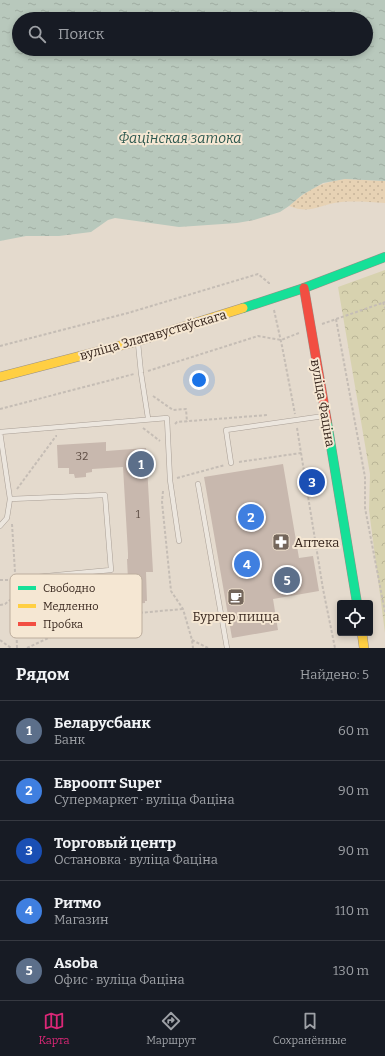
<!DOCTYPE html>
<html lang="ru">
<head>
<meta charset="utf-8">
<style>
	:root { --surface:#171b24; --page:#242831; --text:#f1f3f6; --muted:#9ea1a6; --line:#363941; --accent:#db2777 }
	body { margin:0; font-family:Bitter,serif; background:var(--page); color:var(--text) }
	.controls { position:absolute; right:12px; bottom:12px; display:grid; overflow:hidden; border-radius:4px; box-shadow:0 2px 6px #0003 }
	.controls button { width:36px; height:36px; display:grid; place-items:center; padding:0; border:0; border-bottom:1px solid var(--line); background:var(--surface); color:var(--text); font:20px sans-serif }
	.you { position:absolute; left:199px; top:380px; width:14px; height:14px; margin:-10px; border:3px solid #fff; border-radius:50%; background:#1a73e8; box-shadow:0 0 0 6px #1a73e833 }
	.badge { display:grid; place-items:center; width:26px; height:26px; border-radius:50%; background:var(--accent); color:#fff; font-size:13px; font-weight:700 }
	.pin { position:absolute; translate:-50% -50%; border:2px solid #fff; box-shadow:0 1px 4px #0006 }
	.list { margin:0; padding:0; list-style:none }
	h2 { display:flex; justify-content:space-between; align-items:center; height:52px; margin:0; padding:0 16px; font-size:17px }
	h2 small { font-size:13px; font-weight:400; color:var(--muted) }
	.list li { display:grid; grid-template-columns:26px 1fr auto; gap:12px; align-items:center; box-sizing:border-box; height:60px; padding:0 16px; border-top:1px solid var(--line) }
	.list b { display:block; font-size:15px; white-space:nowrap }
	.list p { margin:0; font-size:13px; white-space:nowrap; color:var(--muted) }
	.list em { font-size:13px; font-style:normal; color:var(--muted) }
	.icon { flex:none; width:22px; height:22px; fill:none; stroke:currentColor; stroke-width:2; stroke-linecap:round; stroke-linejoin:round }
	.map { position:relative; flex:none; width:385px; height:648px; overflow:hidden }
	.search { position:absolute; background:var(--surface); box-shadow:0 2px 6px #0003; left:12px; right:12px; top:12px; height:44px; display:flex; align-items:center; gap:10px; box-sizing:border-box; padding:0 14px; border-radius:22px; color:var(--muted); font-size:15px }
	.sheet { height:352px; background:var(--surface) }
	nav { display:flex; justify-content:space-around; align-items:center; box-sizing:border-box; height:56px; border-top:1px solid var(--line); background:var(--surface); font-size:11px; color:var(--muted) }
	nav a { display:grid; justify-items:center; gap:2px }
	nav .on { color:var(--accent) }
	.map>svg:first-child { display:block }
</style>
</head>
<body>
<div class="map">
<svg width="385" height="648" viewBox="0 0 385 648">
	<defs>
		<pattern id="forest-crowns" width="20" height="18" patternUnits="userSpaceOnUse"><rect width="20" height="18" fill="#d7d2af"/><path d="M2 6a3 3 0 1 1 6 0M12 15a3 3 0 1 1 6 0" fill="none" stroke="#b9b496"/></pattern>
		<pattern id="sand-dots" width="8" height="8" patternUnits="userSpaceOnUse"><rect width="8" height="8" fill="#e7d2b4"/><path d="M2 2h.1M6 6h.1" fill="none" stroke="#c7b49a" stroke-width="1.8" stroke-linecap="round"/></pattern>
		<pattern id="water-ripples" width="26" height="14" patternUnits="userSpaceOnUse"><rect width="26" height="14" fill="#b8c8bc"/><path d="M2 4q2-2 4 0t4 0M15 11q2-2 4 0t4 0" fill="none" stroke="#9faca1"/></pattern>
	</defs>
	<rect width="100%" height="100%" fill="#e4dacd"/>
	<path fill="url(#forest-crowns)" d="M385 270V633L369 510 370 474 338 287Z"/>
	<path fill="url(#sand-dots)" d="M345 179 385 181V203C371 202 355 201 341 202 320 204 311 215 289 206 309 189 319 183 345 179Z"/>
	<path fill="url(#water-ripples)" fill-rule="evenodd" d="M0 0H385V181L345 179 323 183 302 195 289 206 280 212 254 220 237 223 179 227 115 218 108 220 91 232 59 236H26L0 241ZM19 19H366V49H19Z"/>
	<path fill="#c8b8ae" d="M106 442V451L146 448 153 572H146L147 601H145V603L67 608 68 617 66 618V619L28 621V620H26L25 601H27V600L64 596V586L65 585 85 583V584L111 583V581L128 580 127 559H128V553L123 467 92 469V472L86 473V477L75 478 74 474H69V468H58L57 445Z
		M283 464 299 558 313 556 319 591 273 599 278 630 232 638 204 477Z"/>
	<g fill="none" stroke-linecap="round" stroke-linejoin="round">
		<g stroke="#a99f96" stroke-width="5.5">
			<path id="lane" d="M138 343 141 373 148 418
				M0 432 167 418 170 480 179 541
				M0 432 10 499 7 518 0 526
				M231 463 226 430 324 416
				M198 484 227 648
				M10 499 105 495 111 570 15 579"/>
		</g>
		<g stroke="#998f86" stroke-width="10">
			<path id="fast" d="M243 308 304 288 385 257
				M327 422 357 603"/>
		</g>
		<g stroke="#998f86" stroke-width="10">
			<path id="slow" d="M0 377 138 341 243 308
				M362 633 364 648"/>
		</g>
		<g stroke="#998f86" stroke-width="10">
			<path id="jam" d="M304 288 327 422"/>
		</g>
		<path stroke="#c5bdb5" stroke-width="2" stroke-dasharray="3 2" stroke-linecap="butt" d="M383 302 385 308
			M274 310 282 346 295 414
			M336 319 365 477V508L385 612
			M322 324 385 302
			M0 346 128 313 258 274 269 283V286
			M148 371 258 336 281 340 299 333
			M153 396 173 410 186 409 187 422
			M0 409 134 374
			M175 424 177 422 268 415
			M143 428 160 441
			M297 428 323 589 335 648
			M239 462 301 453
			M177 478 225 465
			M17 489 56 436H57
			M163 491 162 502 171 591 183 609 192 640 193 648
			M12 524 15 572
			M0 580H9
			M15 585 17 648
			M0 605 5 604 15 596
			M0 640 11 648
			M192 640 208 648
			M27 648 93 617 183 609"/>
		<use href="#lane" stroke="#ece6de" stroke-width="4.5"/>
		<use href="#fast" stroke="#16e098" stroke-width="9"/>
		<use href="#slow" stroke="#ffcf43" stroke-width="9"/>
		<use href="#jam" stroke="#f24e42" stroke-width="9"/>
	</g>
	<defs>
		<g id="pharmacy-square" transform="scale(0.9)"><rect x="-9" y="-9" width="18" height="18" rx="4" fill="#74665b" stroke="#f5e7d3"/><path d="M-2-6h4v4h4v4h-4v4h-4v-4h-4v-4h4Z" fill="#fff"/></g>
		<g id="cafe-square" transform="scale(0.9)"><rect x="-9" y="-9" width="18" height="18" rx="4" fill="#74665b" stroke="#f5e7d3"/><path d="M-5.5-4.5H6V0H3Q3 3.5 0 3.5H-2.5Q-5.5 3.5-5.5 0ZM3-3.2v2h1.7v-2ZM-6 4.5H4V6H-6Z" fill="#fff"/></g>
	</defs>
	<g fill-rule="evenodd">
		<use href="#pharmacy-square" x="281" y="542"/>
		<use href="#cafe-square" x="236" y="597"/>
	</g>
	<g text-anchor="middle" dominant-baseline="central" stroke-width="4" stroke-linejoin="round" paint-order="stroke">
		<g font-size="11" fill="#5c4b42">
			<text x="82" y="456">32</text>
			<text x="138" y="514">1</text>
		</g>
		<g font-size="13" fill="#38271e" stroke="#f5e7d3">
			<text transform="translate(153 335) rotate(-16)">вуліца Златавустаўскага</text>
			<text transform="translate(323 403) rotate(80)">вуліца Фаціна</text>
		</g>
		<g font-size="13" fill="#38271e" stroke="#f5e7d3" text-anchor="start">
			<text x="294" y="542">Аптека</text>
			<text x="236" y="616" text-anchor="middle">Бургер пицца</text>
		</g>
		<g font-size="14" font-style="italic" fill="#2d584f" stroke="#f5e7d3">
			<text x="180" y="138">Фацінская затока</text>
		</g>
	</g>
	<rect x="10" y="574" width="132" height="64" rx="6" fill="#f5e7d3" stroke="#bcad9d" stroke-width="1"/>
	<rect x="18" y="586" width="18" height="4" fill="#16e098"/>
	<rect x="18" y="604" width="18" height="4" fill="#ffcf43"/>
	<rect x="18" y="622" width="18" height="4" fill="#f24e42"/>
	<g font-size="11" fill="#38271e">
		<text x="43" y="592">Свободно</text>
		<text x="43" y="610">Медленно</text>
		<text x="43" y="628">Пробка</text>
	</g>
</svg>
<div class="controls">
<button><svg class="icon" aria-label="locate" viewBox="0 0 24 24"><circle cx="12" cy="12" r="6"/><path d="M12 2v4M12 18v4M2 12h4M18 12h4"/></svg></button>
</div>
<div class="you"></div>
<div class="pin badge" style="left:141px;top:464px;background:#5c6f8a">1</div>
<div class="pin badge" style="left:251px;top:517px;background:#3f7fe0">2</div>
<div class="pin badge" style="left:312px;top:482px;background:#1a4fb4">3</div>
<div class="pin badge" style="left:247px;top:564px;background:#3f7fe0">4</div>
<div class="pin badge" style="left:287px;top:580px;background:#5c6f8a">5</div>
<div class="search"><svg class="icon" aria-label="search" viewBox="0 0 24 24"><circle cx="10" cy="10" r="6"/><path d="M15 15l6 6"/></svg>Поиск</div>
</div>
<section class="sheet">
<h2>Рядом<small>Найдено: 5</small></h2>
<ul class="list">
<li><span class="badge" style="background:#5c6f8a">1</span><div><b>Беларусбанк</b><p>Банк</p></div><em>60 m</em></li>
<li><span class="badge" style="background:#3f7fe0">2</span><div><b>Евроопт Super</b><p>Супермаркет · вуліца Фаціна</p></div><em>90 m</em></li>
<li><span class="badge" style="background:#1a4fb4">3</span><div><b>Торговый центр</b><p>Остановка · вуліца Фаціна</p></div><em>90 m</em></li>
<li><span class="badge" style="background:#3f7fe0">4</span><div><b>Ритмо</b><p>Магазин</p></div><em>110 m</em></li>
<li><span class="badge" style="background:#5c6f8a">5</span><div><b>Asoba</b><p>Офис · вуліца Фаціна</p></div><em>130 m</em></li>
</ul>
</section>
<nav>
<a class="on"><svg class="icon" aria-label="map" viewBox="0 0 24 24"><path d="M3 6l6-2 6 2 6-2v14l-6 2-6-2-6 2zM9 4v14M15 6v14"/></svg>Карта</a>
<a><svg class="icon" aria-label="directions" viewBox="0 0 24 24"><path d="M12 3l9 9-9 9-9-9zM9 14v-3h6M13 9l2 2-2 2"/></svg>Маршрут</a>
<a><svg class="icon" aria-label="saved" viewBox="0 0 24 24"><path d="M7 4h10v16l-5-4-5 4z"/></svg>Сохранённые</a>
</nav>
</body>
</html>
